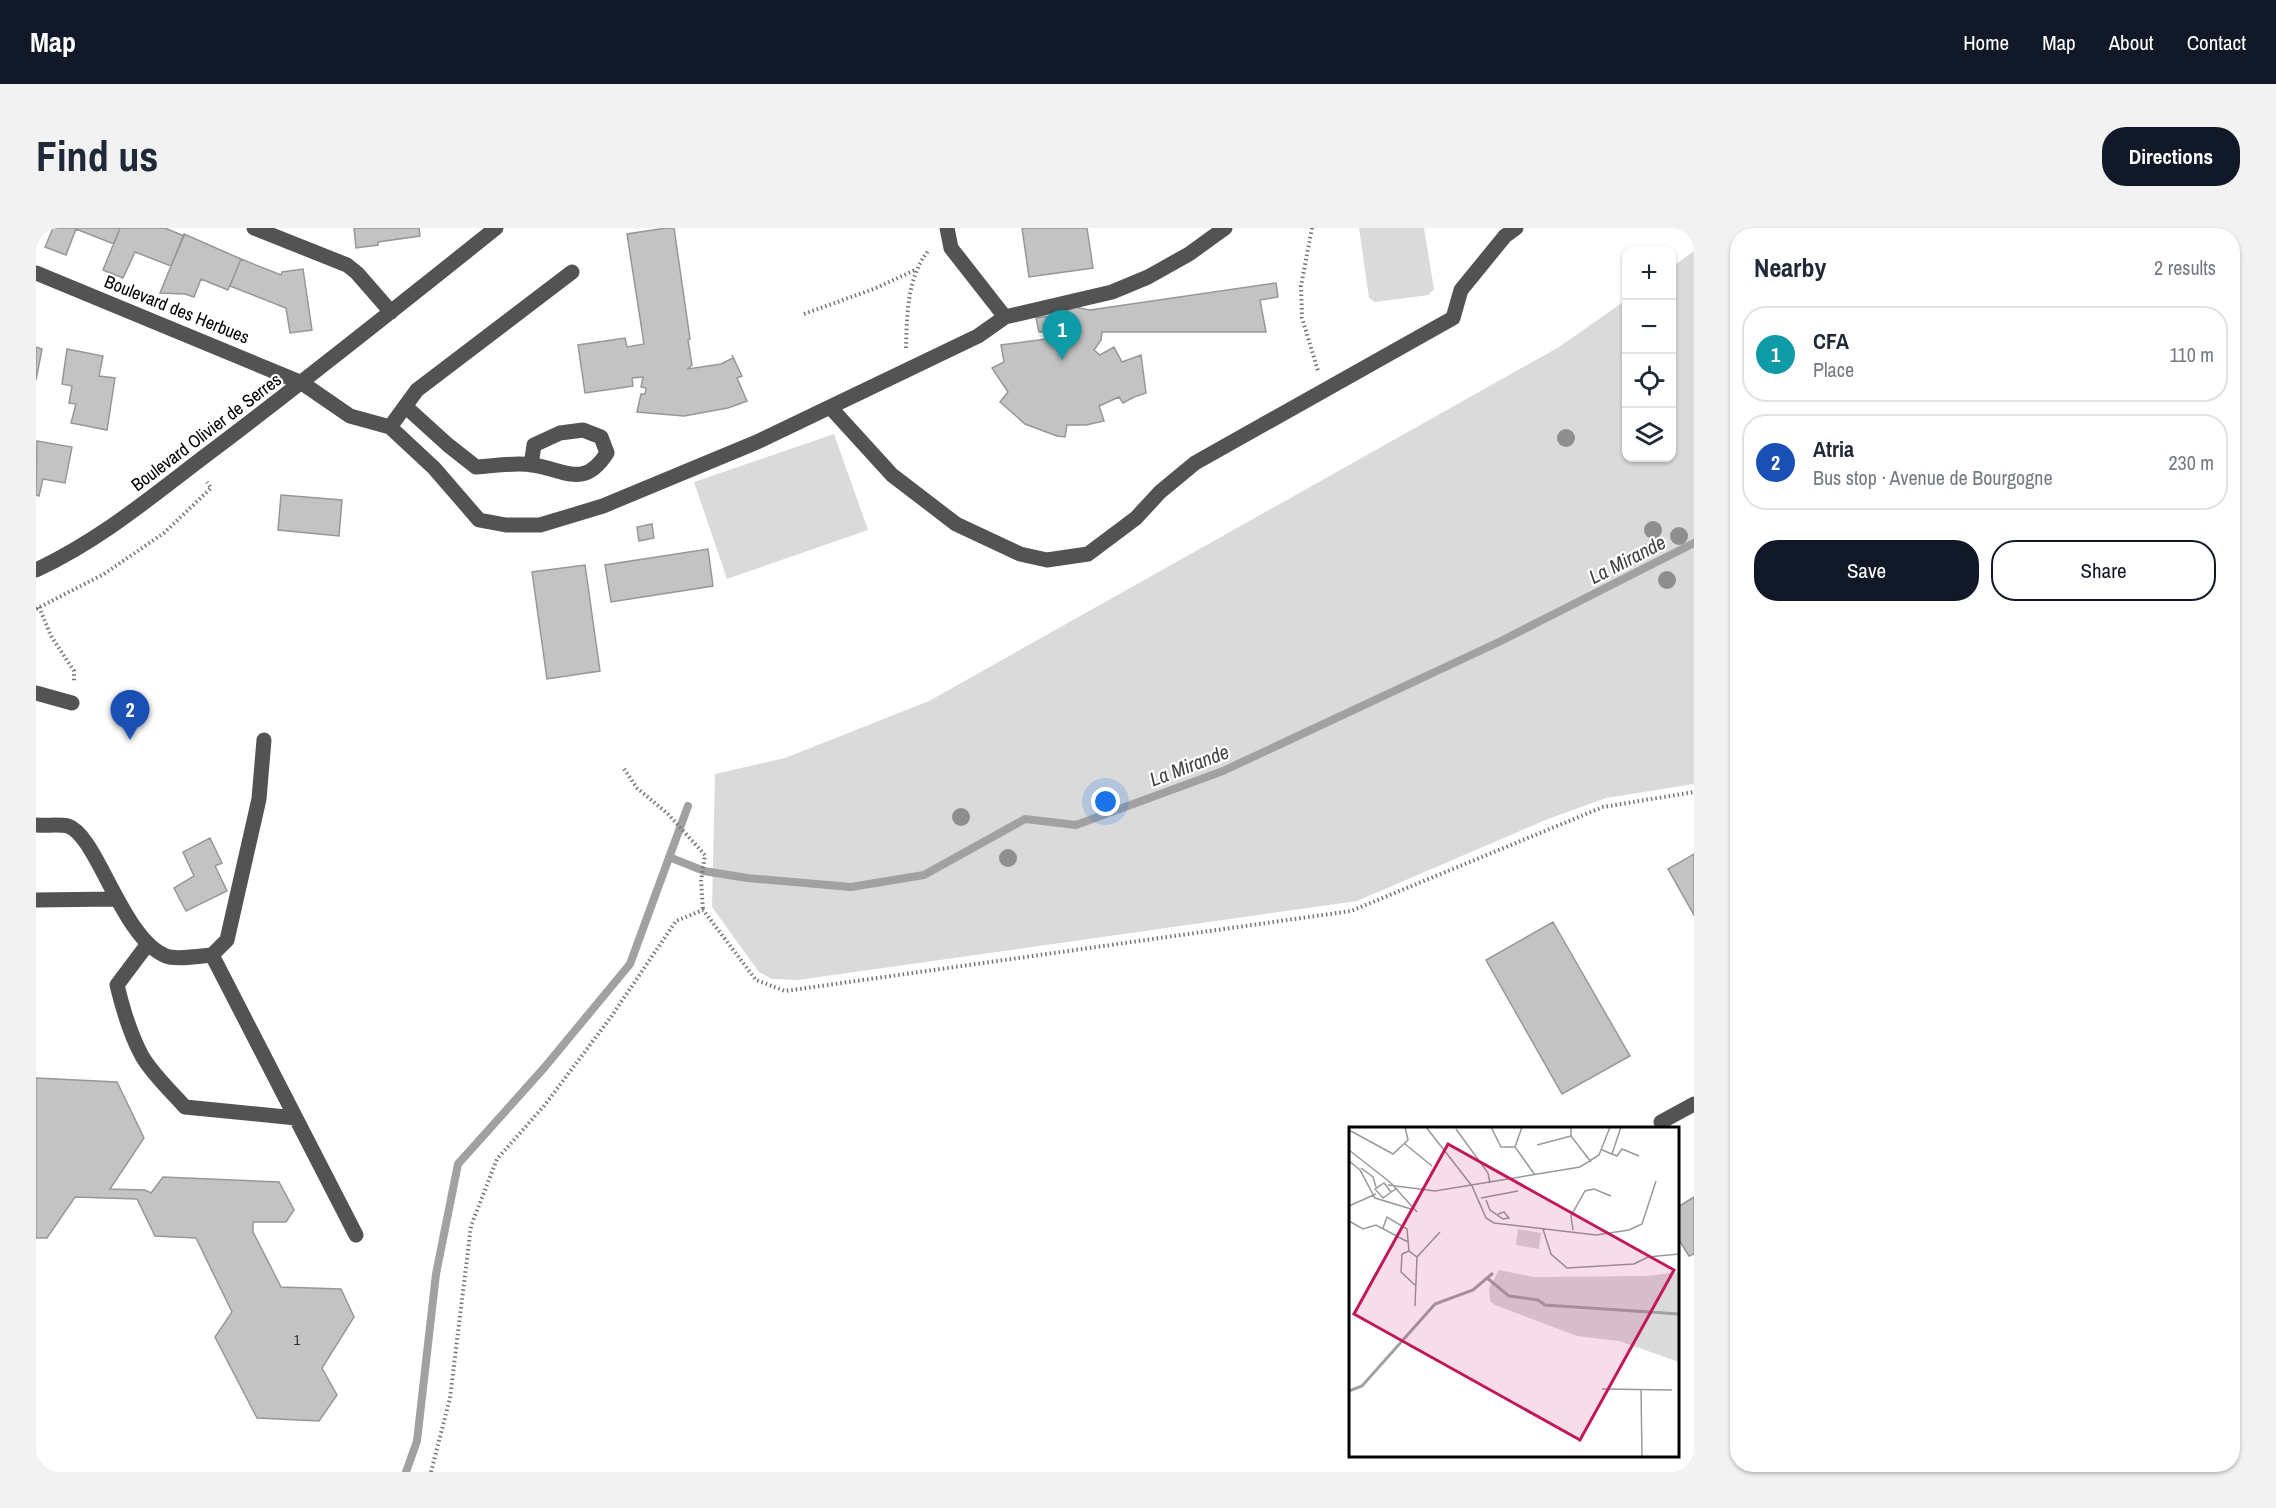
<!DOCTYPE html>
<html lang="en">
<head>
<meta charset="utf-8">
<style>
	:root { --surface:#fff; --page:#f2f2f3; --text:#1f2937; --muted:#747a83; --line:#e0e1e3; --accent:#111827 }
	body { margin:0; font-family:"Archivo Narrow",sans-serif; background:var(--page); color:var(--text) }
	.controls { position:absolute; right:18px; top:18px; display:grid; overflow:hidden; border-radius:12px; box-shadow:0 2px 4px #0004 }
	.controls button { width:54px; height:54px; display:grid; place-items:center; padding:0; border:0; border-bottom:2px solid var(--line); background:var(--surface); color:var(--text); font:30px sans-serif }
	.you { position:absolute; left:1070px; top:574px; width:21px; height:21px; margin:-15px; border:4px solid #fff; border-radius:50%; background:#1a73e8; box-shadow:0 0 0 9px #1a73e833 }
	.badge { display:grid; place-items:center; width:39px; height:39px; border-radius:50%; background:var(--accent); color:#fff; font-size:20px; font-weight:700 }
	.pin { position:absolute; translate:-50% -50px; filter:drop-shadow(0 2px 3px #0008) }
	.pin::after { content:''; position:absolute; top:32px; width:21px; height:18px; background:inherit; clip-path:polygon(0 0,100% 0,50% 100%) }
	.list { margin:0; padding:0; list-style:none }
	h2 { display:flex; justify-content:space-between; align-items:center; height:78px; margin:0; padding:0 24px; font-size:26px }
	h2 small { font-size:20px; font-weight:400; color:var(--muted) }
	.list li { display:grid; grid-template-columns:39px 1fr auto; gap:18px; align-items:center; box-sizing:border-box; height:96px; margin:0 12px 12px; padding:0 12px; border:2px solid var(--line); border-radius:24px }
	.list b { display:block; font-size:22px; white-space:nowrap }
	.list p { margin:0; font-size:20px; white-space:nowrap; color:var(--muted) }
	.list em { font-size:20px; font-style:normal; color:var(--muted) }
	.actions { display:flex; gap:12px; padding:18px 24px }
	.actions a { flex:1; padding:14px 0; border:2px solid var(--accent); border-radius:24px; text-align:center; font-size:21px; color:var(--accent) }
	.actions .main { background:var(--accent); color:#fff }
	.icon { flex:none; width:33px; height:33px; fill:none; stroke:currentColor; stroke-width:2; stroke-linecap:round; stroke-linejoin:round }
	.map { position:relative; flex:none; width:1658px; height:1244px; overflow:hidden; border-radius:24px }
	header { display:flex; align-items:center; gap:36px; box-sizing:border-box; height:84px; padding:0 30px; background:var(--accent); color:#fff }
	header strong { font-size:28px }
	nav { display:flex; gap:33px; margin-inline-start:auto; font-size:21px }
	.intro { display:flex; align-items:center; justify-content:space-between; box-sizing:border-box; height:144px; padding:0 36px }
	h1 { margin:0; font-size:42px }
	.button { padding:15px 27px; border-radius:24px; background:var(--accent); color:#fff; font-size:21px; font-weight:700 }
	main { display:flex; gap:36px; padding:0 36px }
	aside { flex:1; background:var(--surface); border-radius:24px; box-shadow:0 2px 4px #0004 }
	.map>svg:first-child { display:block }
</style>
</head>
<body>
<header>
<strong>Map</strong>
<nav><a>Home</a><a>Map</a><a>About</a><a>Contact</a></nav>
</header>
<div class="intro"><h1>Find us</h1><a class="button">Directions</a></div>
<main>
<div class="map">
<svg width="1658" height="1244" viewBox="0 0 1658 1244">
	<rect width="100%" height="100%" fill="#fff"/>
	<path fill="#dadada" d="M1323 0H1388L1398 61 1393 67 1339 74 1333 70Z
		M1658 23V556L1570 570 1512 591 1321 673 762 752 736 751 723 744 676 679 679 546 749 530 893 473 1523 119 1590 72V230H1636V39Z
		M798 206 832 302 691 351 658 254Z"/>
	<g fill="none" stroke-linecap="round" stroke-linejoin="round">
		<path stroke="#a1a1a1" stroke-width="8" d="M633 629 668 643 711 650 815 659 888 647 989 591 1040 597 1187 543 1463 414 1658 315
			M370 1244 381 1213 400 1046 422 936 508 840 594 736 652 578"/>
	</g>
	<path fill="#c3c3c3" stroke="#979797" stroke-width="1.5" d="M17 0H84L78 16 40 1 30 27 9 19Z
		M84 0H129L148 8 135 38 99 24 87 50 67 42Z
		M318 0H383L384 8 342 14V17L320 20Z
		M630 0H638L654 111 652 112 656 137 652 141 685 136 697 130 696 127 706 148 701 150 711 173 692 180 648 188 601 184 605 166H609L610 160 605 159 607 149 596 150 597 158 549 165 542 117 589 110 591 119 608 116 591 6Z
		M986 0H1051L1057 40 993 49Z
		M148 6 205 31 192 62 165 51 158 69 149 66 124 65Z
		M205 31 245 47 246 44 267 41 276 102 254 105 250 80 194 58Z
		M1240 55 1242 69 1224 72 1230 104H1066L1065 112 1058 122 1064 127 1078 119 1086 134 1105 127 1110 165 1098 169 1087 175 1083 169 1063 178 1068 193 1050 197H1031L1029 209 1021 208 989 196 964 174 972 164 956 140 968 134 965 117 1018 110 1016 104H1003L1000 90 1022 87 1039 79 1054 82Z
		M0 119 6 121 0 152Z
		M31 121 67 128 63 148 79 150 71 202 35 195 40 176 33 175 36 158 26 156Z
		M1 213 36 219 29 255 7 251 3 268 0 267Z
		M245 267 306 272 303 308 242 302Z
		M616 296 618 310 603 313 601 299Z
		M672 321 677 358 575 374 569 337Z
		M549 337 564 443 511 451 496 344Z
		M174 610 186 635 179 638 191 663 150 683 138 660 158 648 147 624Z
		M1658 626V687L1632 641Z
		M1517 694 1594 828 1526 866 1450 732Z
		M0 850 81 854 108 910 74 961 109 962 115 965 127 949 243 954 258 982 250 994H217V1004L245 1059 305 1061 318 1089 286 1140 301 1167 283 1193 221 1190 179 1109 196 1084 160 1010 119 1008 101 971 39 969 11 1010H0Z
		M1658 969V1026L1653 1028 1643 1012 1642 1013V979Z"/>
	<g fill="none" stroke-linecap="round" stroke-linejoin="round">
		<path stroke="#757575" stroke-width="4" stroke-dasharray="1.5 3" stroke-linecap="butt" d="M1276 0 1265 58 1266 90 1282 143
			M768 86 840 60 879 42
			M870 120C871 87 871 48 893 22
			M3 379 15 408 38 443V453
			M0 381 68 346 128 305 175 260 171 254
			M588 541 601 560 632 586 669 627 665 653 667 682
			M395 1244 414 1170 435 998 461 931 508 878 575 789 640 693 667 682 720 752 749 763 1315 683 1567 579 1658 564"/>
		<path stroke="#535353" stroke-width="15" d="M218 0 311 37 321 45 355 84
			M911 0 915 20 969 89
			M0 45 266 155 314 188 354 199 398 240 443 292 470 297H504L567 278 721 214 942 108 969 89 1076 64 1112 49 1153 26 1189 0
			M369 178 412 217 440 239C458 238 479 234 497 237 530 242 548 261 571 225L565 209 547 202 524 205 498 217 495 237
			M794 179 856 247 920 296 984 326 1011 332 1052 326 1100 290 1124 264 1159 235 1417 90 1425 62 1469 8 1480 0
			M354 199 381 162 536 44
			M0 342C66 311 116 268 173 225 270 152 365 76 460 0
			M0 465 36 475
			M0 597C10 598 23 596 32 598 61 607 86 711 130 728 140 732 165 728 176 727L191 712 223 571 228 512
			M0 672 80 671
			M111 717 81 757C87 782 94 806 106 828 117 847 135 863 149 879L260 890
			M176 727 320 1007
			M1625 894 1658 876"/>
	</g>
	<g fill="#8e8e8e">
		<circle cx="1530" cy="210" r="9"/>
		<circle cx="1617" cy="302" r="9"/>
		<circle cx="1643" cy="308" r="9"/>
		<circle cx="1631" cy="352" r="9"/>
		<circle cx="925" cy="589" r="9"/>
		<circle cx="972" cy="630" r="9"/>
	</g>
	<g text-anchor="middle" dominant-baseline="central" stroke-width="4.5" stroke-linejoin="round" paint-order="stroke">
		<g font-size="15" fill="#313131">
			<text x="261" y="1111">1</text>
		</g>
		<g font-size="18" fill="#000" stroke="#fff">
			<text transform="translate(141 81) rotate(22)">Boulevard des Herbues</text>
			<text transform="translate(170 204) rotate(-37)">Boulevard Olivier de Serres</text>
		</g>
		<g font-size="20" font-style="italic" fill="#424242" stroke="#fff">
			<text transform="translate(1591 331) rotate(-27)">La Mirande</text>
			<text transform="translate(1153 537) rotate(-21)">La Mirande</text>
		</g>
	</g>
	<g transform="translate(1313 899)">
		<rect width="330" height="330" fill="#fff"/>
		<path d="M169 102 192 106 190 122 167 118ZM150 143 185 150 298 149 330 145V235L270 214 228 209 146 178 141 174 140 161Z" fill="#dadada"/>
		<path fill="none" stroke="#a1a1a1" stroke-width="3" d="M138 151 160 169 189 173 196 178 330 187M0 264 13 259 86 177 124 163 144 146"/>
		<path fill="none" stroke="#999" stroke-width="1.5" d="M77 0 123 59 137 91 145 96 247 108 280 103 293 97 307 54M142 0 152 20H166M173 0 166 20 186 48M222 0V9L242 35M107 2 139 46 141 56M0 3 44 27 59 13 56 0M56 17 83 39M188 18 222 9M0 23 42 56 68 85M253 23 268 29 273 22 290 29M263 27 272 0M0 34 11 43 26 71 62 82M12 41 24 50 27 60M39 58 86 64 231 40 250 28 261 0M42 65 35 56 26 62 34 71 48 61M132 71 169 64M137 73 141 83 154 92 160 91 155 85 149 87M0 79 27 67M0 94 14 102 27 98 59 115M34 101 38 90 58 102 60 124 68 130 91 105M194 102 202 127 218 141 285 137 299 130 330 127M224 103 222 89 236 64 245 62 262 69M60 124 53 127 52 145 67 159M66 179 68 130M253 262 323 263M292 262 293 330"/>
		<path fill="#c2185b" fill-opacity="0.15" stroke="#c2185b" stroke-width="3" d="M99 17 325 143 231 313 5 187Z"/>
		<rect width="330" height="330" fill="none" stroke="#000" stroke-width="3"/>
	</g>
</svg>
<div class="controls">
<button>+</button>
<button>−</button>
<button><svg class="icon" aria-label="locate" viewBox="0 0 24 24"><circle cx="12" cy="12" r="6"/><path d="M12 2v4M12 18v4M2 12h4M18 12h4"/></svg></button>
<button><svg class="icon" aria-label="layers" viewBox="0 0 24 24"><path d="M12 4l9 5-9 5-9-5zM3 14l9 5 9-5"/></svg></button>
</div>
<div class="you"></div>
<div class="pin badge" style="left:1026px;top:132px;background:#0f9aa8">1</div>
<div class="pin badge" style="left:94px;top:512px;background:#1a4fb4">2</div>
</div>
<aside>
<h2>Nearby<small>2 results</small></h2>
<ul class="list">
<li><span class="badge" style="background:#0f9aa8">1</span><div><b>CFA</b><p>Place</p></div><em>110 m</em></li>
<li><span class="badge" style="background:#1a4fb4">2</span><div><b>Atria</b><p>Bus stop · Avenue de Bourgogne</p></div><em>230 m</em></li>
</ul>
<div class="actions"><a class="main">Save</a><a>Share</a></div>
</aside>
</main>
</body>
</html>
